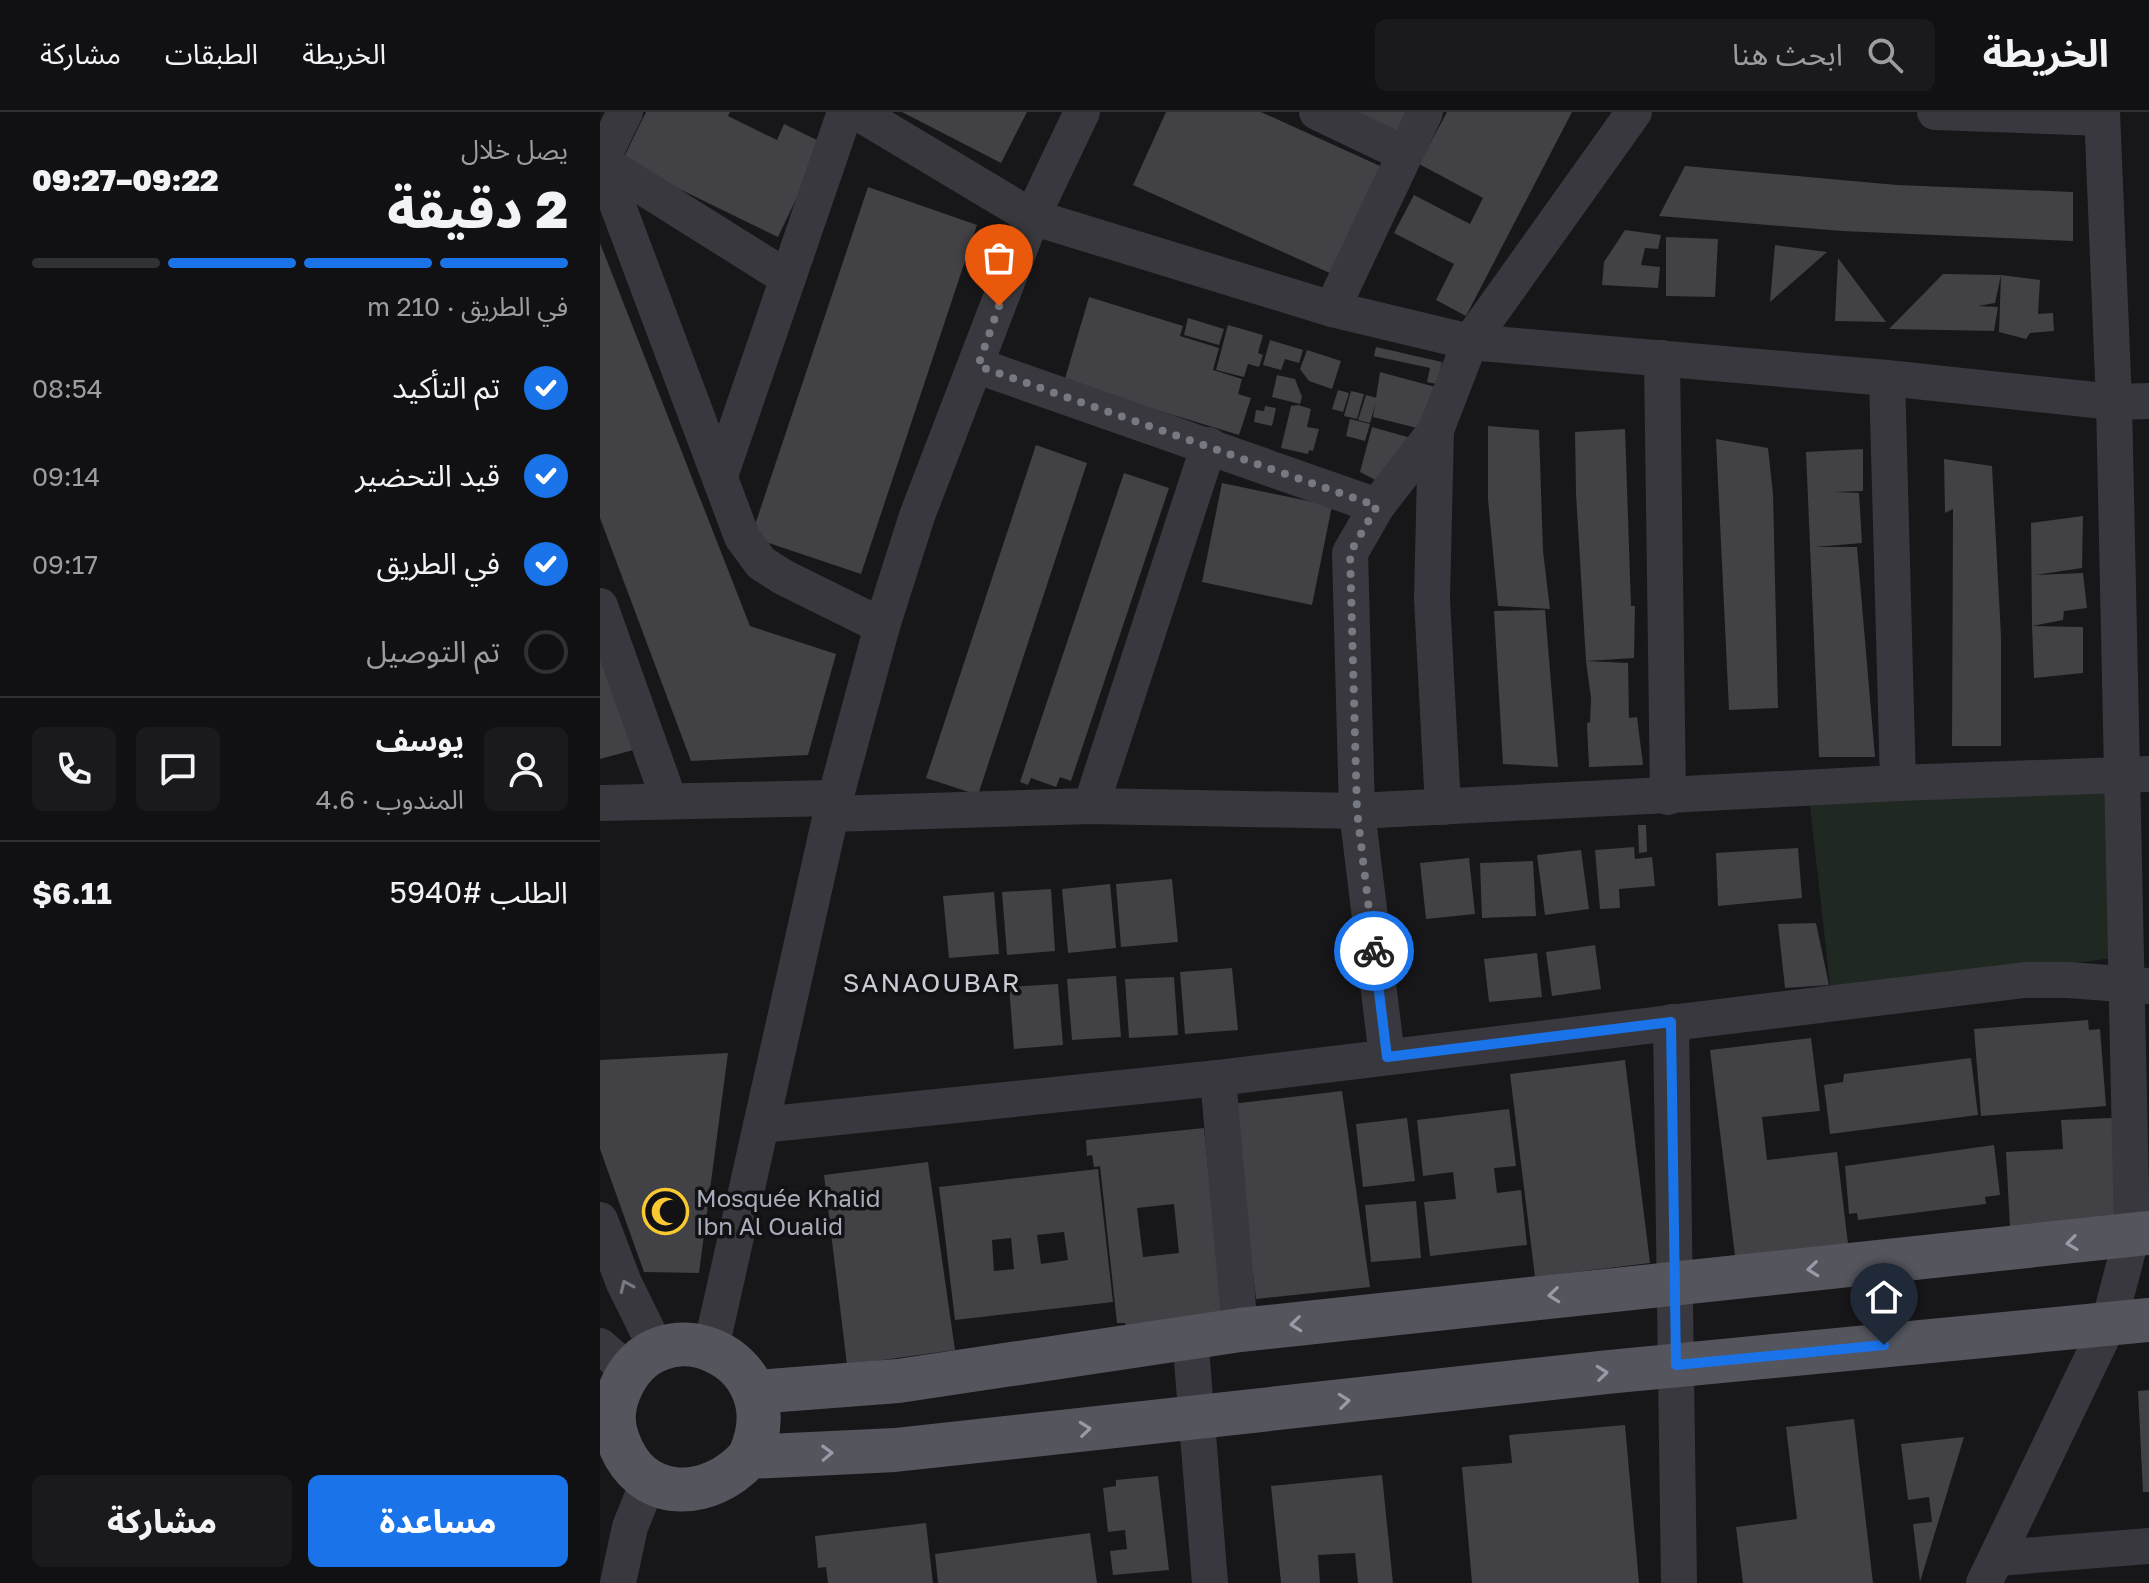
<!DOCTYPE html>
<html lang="ar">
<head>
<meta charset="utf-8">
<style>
	:root { --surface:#111113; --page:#1a1a1c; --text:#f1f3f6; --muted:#9c9da0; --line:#303133; --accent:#1a73e8 }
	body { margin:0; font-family:"Golos Text","Noto Sans Arabic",sans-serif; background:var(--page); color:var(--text); direction:rtl; height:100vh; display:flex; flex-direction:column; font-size:30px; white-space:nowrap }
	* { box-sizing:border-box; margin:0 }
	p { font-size:26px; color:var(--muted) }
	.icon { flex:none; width:44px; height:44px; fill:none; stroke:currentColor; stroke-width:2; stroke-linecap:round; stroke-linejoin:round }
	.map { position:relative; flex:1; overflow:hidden; direction:ltr }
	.side { display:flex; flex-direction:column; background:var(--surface); width:600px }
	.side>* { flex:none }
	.pin { position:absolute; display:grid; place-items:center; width:68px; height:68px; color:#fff; margin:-82px -34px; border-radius:50% 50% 50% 0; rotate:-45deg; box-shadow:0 0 8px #0007 }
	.pin .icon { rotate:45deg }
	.courier { position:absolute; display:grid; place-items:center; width:80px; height:80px; margin:-40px; border:6px solid #1a73e8; border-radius:50%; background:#fff; color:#222; box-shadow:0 2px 10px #0007 }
	.head em { font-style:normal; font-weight:800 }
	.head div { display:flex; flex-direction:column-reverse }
	.head { display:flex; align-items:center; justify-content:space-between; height:136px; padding:0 32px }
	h1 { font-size:52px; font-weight:800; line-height:60px }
	.bar { display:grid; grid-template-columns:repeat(4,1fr); gap:12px 8px; align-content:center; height:96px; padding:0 32px }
	.bar i { height:10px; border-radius:6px; background:var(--line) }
	.bar .selected { background:var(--accent) }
	.bar p { grid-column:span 4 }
	.line { display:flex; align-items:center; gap:20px; padding:0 32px; border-top:2px solid var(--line) }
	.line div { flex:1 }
	.round { display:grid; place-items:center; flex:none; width:84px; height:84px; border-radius:12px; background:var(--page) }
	ol { padding:0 32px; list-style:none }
	li { display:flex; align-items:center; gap:24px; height:88px }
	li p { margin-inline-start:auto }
	li .icon { padding:8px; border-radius:50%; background:var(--accent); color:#fff; stroke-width:4 }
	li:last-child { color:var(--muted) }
	li i { width:44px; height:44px; border:4px solid var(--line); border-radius:50% }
	.cta { display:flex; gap:16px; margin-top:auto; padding:16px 32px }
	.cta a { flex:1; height:92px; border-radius:12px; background:var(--accent); color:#fff; font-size:32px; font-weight:800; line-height:92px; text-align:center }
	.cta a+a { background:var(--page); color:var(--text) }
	header { display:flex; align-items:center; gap:48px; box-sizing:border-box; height:112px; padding:0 40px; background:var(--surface); border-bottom:2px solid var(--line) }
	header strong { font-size:38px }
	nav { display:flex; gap:44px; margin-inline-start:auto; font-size:28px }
	.search { width:560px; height:72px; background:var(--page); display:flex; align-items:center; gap:20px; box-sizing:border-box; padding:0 28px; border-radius:12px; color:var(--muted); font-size:30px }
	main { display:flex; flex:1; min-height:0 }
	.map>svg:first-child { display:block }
	.green { fill:#1f2821 }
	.building { fill:#414146; fill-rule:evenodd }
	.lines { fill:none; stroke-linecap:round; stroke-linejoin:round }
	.minor { stroke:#38383e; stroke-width:36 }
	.major { stroke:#54555d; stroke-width:44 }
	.oneway { stroke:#989ba7 }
	.oneway2 { stroke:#767882 }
	.done { stroke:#767882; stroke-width:8; stroke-dasharray:0 14.4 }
	.route { stroke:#1a73e8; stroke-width:10 }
	.labels { text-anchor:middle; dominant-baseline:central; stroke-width:7; stroke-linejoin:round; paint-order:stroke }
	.poi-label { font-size:24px; fill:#a9acba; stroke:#121214; text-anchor:start }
	.neighbourhood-label { font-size:26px; letter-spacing:2px; fill:#caccd5; stroke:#121214 }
</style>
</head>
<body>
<header>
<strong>الخريطة</strong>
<div class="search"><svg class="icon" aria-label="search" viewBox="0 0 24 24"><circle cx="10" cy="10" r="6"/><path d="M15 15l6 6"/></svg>ابحث هنا</div>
<nav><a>الخريطة</a><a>الطبقات</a><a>مشاركة</a></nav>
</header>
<main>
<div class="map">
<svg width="1549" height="1471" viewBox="0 0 1549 1471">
	<rect width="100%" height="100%" fill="#171719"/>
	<!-- green -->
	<path class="green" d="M1522,672L1514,846L1231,882L1209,685Z"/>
	<!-- building -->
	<g class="building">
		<path d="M46,0H130L128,4L177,28L184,12L223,31L178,125L22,49Z"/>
		<path d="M302,0H427L401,51Z"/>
		<path d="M566,0H661L780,54L732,162L533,73Z"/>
		<path d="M752,0H810L800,23Z"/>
		<path d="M847,0H972L866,204L836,188L854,152L794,121L814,83L870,112L883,86L819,52Z"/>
		<path d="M1085,54L1297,73L1473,80V129L1242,119L1059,104Z"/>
		<path d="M268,75L377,113L261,462L151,425Z"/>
		<path d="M1025,118L1061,123L1058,137L1045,136L1041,153L1060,155L1058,176L1002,173L1004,150Z"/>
		<path d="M1066,125L1118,127L1115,185L1066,184Z"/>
		<path d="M0,131L150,514L236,542L208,643L91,649L0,406Z"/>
		<path d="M1175,133L1227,140L1170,190Z"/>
		<path d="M1238,146L1286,210L1235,209Z"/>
		<path d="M1343,162L1401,163L1440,168L1438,202L1453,201L1454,219L1430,221L1426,227L1399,220L1401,163L1395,191L1378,194L1398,195L1394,219L1289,217Z"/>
		<path d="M489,185L583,214L580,224L619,236L613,258L642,267L638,282L651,286L639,323L464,270Z"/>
		<path d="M588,206L624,217L619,233L584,223Z"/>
		<path d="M628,213L663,223L658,241L663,243L659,255L648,252L644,265L616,258Z"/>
		<path d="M670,228L703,238L699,251L685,247L681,258L663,253Z"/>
		<path d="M776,235L842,250L837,272L827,270L830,256L774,244Z"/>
		<path d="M707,238L741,249L732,277L709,269L700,257Z"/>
		<path d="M780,260L839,276L821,317L773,305Z"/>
		<path d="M677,263L695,267L702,285L700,292L672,285Z"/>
		<path d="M738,278L749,281L743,300L732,297Z"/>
		<path d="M751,279L764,282L757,307L744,304Z"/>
		<path d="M766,283L777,286L770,311L758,308Z"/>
		<path d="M698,293L711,297L707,315L719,317L713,339L709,338L708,342L681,336L691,294Z"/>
		<path d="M665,294L676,296L672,314L654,310L656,298L664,299Z"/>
		<path d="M750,307L770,312L765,329L746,324Z"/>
		<path d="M888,314L939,318L943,439L950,497L898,494L888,387Z"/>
		<path d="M772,315L811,326L785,373L760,360Z"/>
		<path d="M1025,317L1031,494H1035L1034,546L986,549L1028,551L1029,606L1037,605L1043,653L989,655L987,611L990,610L991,586L986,549L976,382L975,320Z"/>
		<path d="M1116,327L1168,336L1173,382L1178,596L1129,598Z"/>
		<path d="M436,333L487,351L378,683L326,666Z"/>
		<path d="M1263,337V379L1234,380L1259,381L1262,431L1215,435H1257L1275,645H1219L1206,340Z"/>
		<path d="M1344,347L1392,354L1401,524V634H1352L1353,397L1345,401Z"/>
		<path d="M524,361L569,376L471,669L460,665L456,675L431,666L428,673L420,670Z"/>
		<path d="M622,371L732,394L712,493L602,470Z"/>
		<path d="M1483,404L1482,456L1435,463L1483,461L1487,496L1464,499L1463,508L1432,514L1483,515V561L1434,566L1432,514L1431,411Z"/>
		<path d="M945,498L958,655L903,652L894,499Z"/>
		<path d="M0,537L37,637L0,647Z"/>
		<path d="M1038,713H1046L1047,740L1039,741Z"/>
		<path d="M1034,735L1035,747L1052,745L1055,774L1019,777L1020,796L1000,797L995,738Z"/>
		<path d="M1198,736L1202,786L1118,794L1116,741Z"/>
		<path d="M981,738L989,797L945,803L937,743Z"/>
		<path d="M869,746L875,802L826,807L820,751Z"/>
		<path d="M933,749L936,804L882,806L880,751Z"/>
		<path d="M572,767L578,830L521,835L516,772Z"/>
		<path d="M510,772L516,836L468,841L462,777Z"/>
		<path d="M451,777L455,839L407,843L402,780Z"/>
		<path d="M394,780L399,842L349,846L343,784Z"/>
		<path d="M1216,811L1229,873L1185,876L1178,812Z"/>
		<path d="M995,833L1001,877L952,884L946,840Z"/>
		<path d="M937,841L942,885L889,890L884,847Z"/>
		<path d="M632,856L638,918L585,922L580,860Z"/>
		<path d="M516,864L521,925L472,928L467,867Z"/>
		<path d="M574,865L578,923L529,926L525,867Z"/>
		<path d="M458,872L463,933L414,937L409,875Z"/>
		<path d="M1488,908L1489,918L1500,917L1506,994L1381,1004L1374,917Z"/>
		<path d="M1211,926L1220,999L1162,1005L1167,1048L1237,1040L1249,1140L1137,1160L1110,938Z"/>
		<path d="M128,941L99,1161L44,1160L0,1037V948Z"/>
		<path d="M1371,946L1378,1003L1230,1022L1224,973L1243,970L1244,962Z"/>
		<path d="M1025,948L1050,1151L935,1165L910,962Z"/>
		<path d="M742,979L770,1175L656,1187L631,992Z"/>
		<path d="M909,997L916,1054L894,1056L897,1081L921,1078L927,1133L830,1144L824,1090L856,1087L853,1060L823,1064L817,1008Z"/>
		<path d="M807,1006L815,1069L763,1075L756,1012Z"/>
		<path d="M1512,1006L1518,1112L1410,1117L1406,1040L1463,1037L1461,1008Z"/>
		<path d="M604,1016L616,1135L629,1202L526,1216L525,1211H517L500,1054L494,1055L492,1043L487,1044L486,1028ZM574,1092L579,1141L543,1145L537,1096Z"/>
		<path d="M1394,1033L1400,1083L1385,1085L1386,1092L1258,1108L1257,1101L1249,1102L1245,1054Z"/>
		<path d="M328,1050L355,1238L247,1253L224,1063Z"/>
		<path d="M498,1057L513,1190L355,1208L339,1075ZM464,1120L468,1148L441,1152L437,1123ZM411,1126L414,1157L394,1159L392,1128Z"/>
		<path d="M816,1089L821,1146L771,1150L765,1093Z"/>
		<path d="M1549,1278V1380H1543L1538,1279Z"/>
		<path d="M1254,1307L1273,1471H1143L1136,1415L1197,1407L1186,1315Z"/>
		<path d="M1025,1313L1039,1471H872L862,1355L912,1351L909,1323Z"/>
		<path d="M1364,1325L1320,1470L1313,1412L1332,1410L1329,1385L1308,1388L1301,1332Z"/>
		<path d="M782,1363L793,1471H758L755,1441L718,1443L720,1471H681L671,1374Z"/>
		<path d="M558,1364L569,1458L513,1463L510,1439L527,1437L525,1418L508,1420L503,1376L516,1374V1368Z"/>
		<path d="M326,1411L333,1471H228L226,1455L218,1456L215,1424Z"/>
		<path d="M490,1421L497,1471H338L335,1442Z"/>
	</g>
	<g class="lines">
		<!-- minor -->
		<g class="minor">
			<path d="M25,0L1,49L142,425L161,451L183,465L282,514"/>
			<path d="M257,0L432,105L732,197L870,230L1287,266L1514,290L1549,289"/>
			<path d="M717,0L805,42"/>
			<path d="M1335,0L1502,6"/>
			<path d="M1,49L186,165"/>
			<path d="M732,197L825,0"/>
			<path d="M1062,246L1068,685"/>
			<path d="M378,254L777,394"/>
			<path d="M1287,266L1298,671"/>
			<path d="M836,318L832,487L843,695"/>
			<path d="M120,364L245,0"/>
			<path d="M0,494L69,688"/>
			<path d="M0,691L235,686"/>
			<path d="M491,694L609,333"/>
			<path d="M231,702L491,694L757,699L1298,671L1549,662"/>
			<path d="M1071,910L1079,1471"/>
			<path d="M787,945L757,699L750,441L777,394L836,318L870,230L1034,0"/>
			<path d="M618,966L640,1218"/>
			<path d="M161,1013L618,966L1425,868H1468L1549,874"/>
			<path d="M0,1108L24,1171L57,1238"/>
			<path d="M590,1224L610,1471"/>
			<path d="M0,1234L30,1260"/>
			<path d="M111,1236L231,702L282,514L317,404L432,105L482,0"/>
			<path d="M1398,1446L1549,1434"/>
			<path d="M18,1471L30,1415L49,1368"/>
			<path d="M1384,1471L1509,1211L1532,1123L1514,290L1502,0"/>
		</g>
		<!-- major -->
		<g class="major">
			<path d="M155,1280L298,1269L640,1218L1549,1121"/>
			<path d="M149,1345C196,1246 56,1185 19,1280C13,1295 12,1313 18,1328C40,1392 109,1390 149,1345L295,1338L1008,1260L1549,1208"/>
		</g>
	</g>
	<!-- one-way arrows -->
	<defs><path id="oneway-chevron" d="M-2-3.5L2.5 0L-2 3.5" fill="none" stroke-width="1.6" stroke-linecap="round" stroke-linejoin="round" transform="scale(2)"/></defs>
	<g class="oneway">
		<use href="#oneway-chevron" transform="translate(1472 1131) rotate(172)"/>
		<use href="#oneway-chevron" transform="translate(1213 1157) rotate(174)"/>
		<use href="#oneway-chevron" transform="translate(954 1183) rotate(174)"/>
		<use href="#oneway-chevron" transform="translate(696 1212) rotate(174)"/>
		<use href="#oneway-chevron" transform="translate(1002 1261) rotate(-6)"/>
		<use href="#oneway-chevron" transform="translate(744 1289) rotate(-6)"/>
		<use href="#oneway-chevron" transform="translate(485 1317) rotate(-6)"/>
		<use href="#oneway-chevron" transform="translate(227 1341) rotate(-2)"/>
	</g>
	<use class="oneway2" href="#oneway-chevron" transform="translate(26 1174) rotate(-114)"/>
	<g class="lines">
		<!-- done -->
		<path class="done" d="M399,194L378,254L777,394L750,441L757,699L774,839"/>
		<!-- route -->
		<path class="route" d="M774,839L787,945L1071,910L1076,1253L1284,1233"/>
	</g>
	<!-- icons -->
	<defs>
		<symbol id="mosque-ring" viewBox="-11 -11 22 22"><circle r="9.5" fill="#121214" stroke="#f8c931" stroke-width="1.5"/><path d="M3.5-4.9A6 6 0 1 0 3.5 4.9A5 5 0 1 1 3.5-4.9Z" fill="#f8c931"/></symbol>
	</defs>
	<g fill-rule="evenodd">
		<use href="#mosque-ring" x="40" y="1074" width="51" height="51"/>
	</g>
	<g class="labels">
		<!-- poi labels -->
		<g class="poi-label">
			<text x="96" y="1085">Mosquée Khalid<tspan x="96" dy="28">Ibn Al Oualid</tspan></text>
		</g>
		<!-- neighbourhood labels -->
		<g class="neighbourhood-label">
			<text x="332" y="870">SANAOUBAR</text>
		</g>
	</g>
</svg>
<div class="pin" style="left:399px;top:194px;background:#ea580c"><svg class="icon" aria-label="bag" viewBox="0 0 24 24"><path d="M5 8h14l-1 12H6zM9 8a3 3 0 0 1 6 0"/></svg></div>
<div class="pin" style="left:1284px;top:1233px;background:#1f2937"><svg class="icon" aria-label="home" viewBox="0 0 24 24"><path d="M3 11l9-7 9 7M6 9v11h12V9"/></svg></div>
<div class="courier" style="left:774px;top:839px"><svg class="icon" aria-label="bike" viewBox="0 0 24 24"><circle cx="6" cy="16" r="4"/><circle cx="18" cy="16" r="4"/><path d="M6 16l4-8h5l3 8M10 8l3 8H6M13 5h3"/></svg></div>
</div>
<section class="side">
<div class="head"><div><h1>2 دقيقة</h1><p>يصل خلال</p></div><em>09:22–09:27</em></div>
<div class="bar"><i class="selected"></i><i class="selected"></i><i class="selected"></i><i></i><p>في الطريق · 210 m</p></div>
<ol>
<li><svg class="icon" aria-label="check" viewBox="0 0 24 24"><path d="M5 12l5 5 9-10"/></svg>تم التأكيد<p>08:54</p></li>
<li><svg class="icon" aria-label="check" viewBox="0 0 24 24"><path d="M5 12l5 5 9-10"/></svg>قيد التحضير<p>09:14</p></li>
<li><svg class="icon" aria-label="check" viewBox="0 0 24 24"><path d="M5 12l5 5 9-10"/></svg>في الطريق<p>09:17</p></li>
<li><i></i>تم التوصيل</li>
</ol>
<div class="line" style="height:144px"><a class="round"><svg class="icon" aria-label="person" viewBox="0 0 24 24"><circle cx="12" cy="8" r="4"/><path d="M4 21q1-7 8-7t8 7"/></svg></a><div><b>يوسف</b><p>المندوب · 4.6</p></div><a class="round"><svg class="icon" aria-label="chat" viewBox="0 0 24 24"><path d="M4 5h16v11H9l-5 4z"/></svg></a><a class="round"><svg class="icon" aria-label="phone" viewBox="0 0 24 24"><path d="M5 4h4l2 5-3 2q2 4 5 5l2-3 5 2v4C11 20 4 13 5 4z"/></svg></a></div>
<div class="line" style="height:104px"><div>الطلب #5940</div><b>$6.11</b></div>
<div class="cta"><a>مساعدة</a><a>مشاركة</a></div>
</section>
</main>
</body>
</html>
